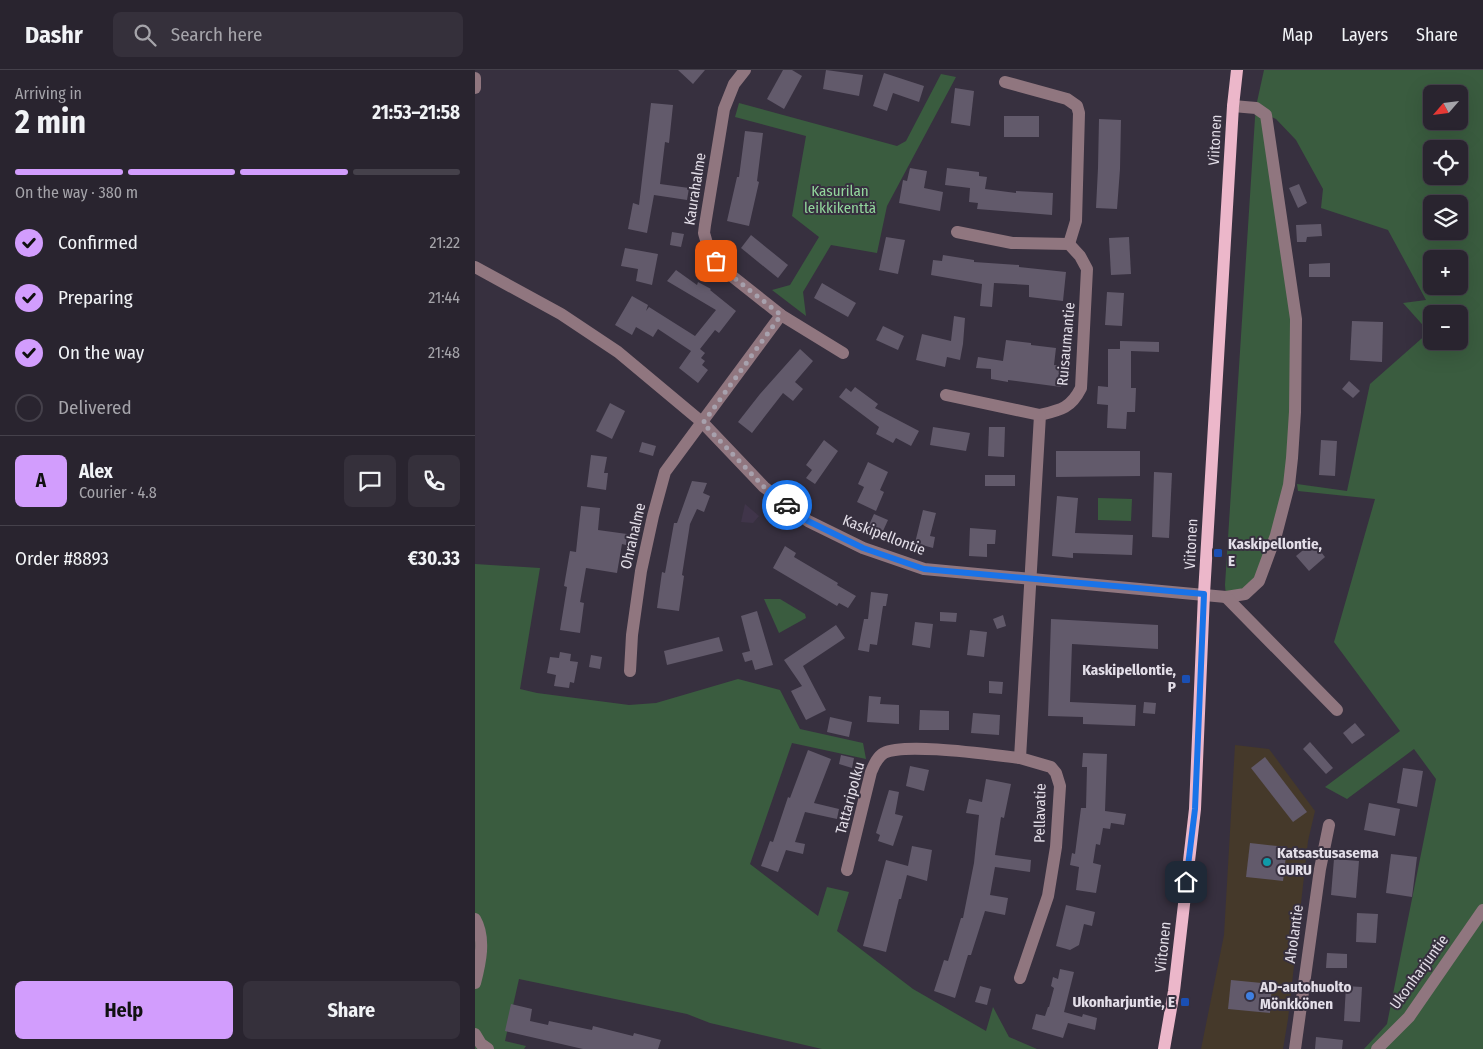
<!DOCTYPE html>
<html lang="en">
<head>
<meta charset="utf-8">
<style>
	:root { --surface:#29242f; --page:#35303b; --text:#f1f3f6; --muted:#a5a4aa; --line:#45414b; --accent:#d29dfd }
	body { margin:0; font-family:"Fira Sans Condensed",sans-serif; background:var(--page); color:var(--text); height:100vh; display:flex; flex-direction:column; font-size:19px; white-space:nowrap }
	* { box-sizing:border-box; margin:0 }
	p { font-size:16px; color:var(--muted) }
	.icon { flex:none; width:28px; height:28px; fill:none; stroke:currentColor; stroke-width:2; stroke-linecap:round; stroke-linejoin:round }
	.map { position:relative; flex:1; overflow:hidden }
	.side { display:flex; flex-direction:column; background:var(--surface); width:475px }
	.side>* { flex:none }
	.needle { width:32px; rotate:242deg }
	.controls { position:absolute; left:948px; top:15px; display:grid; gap:10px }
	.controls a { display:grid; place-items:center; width:45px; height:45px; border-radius:8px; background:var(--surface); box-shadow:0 5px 20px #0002,0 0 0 1px var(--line); font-size:25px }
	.pin { position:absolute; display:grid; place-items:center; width:42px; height:42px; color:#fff; margin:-21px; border-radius:10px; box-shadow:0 2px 8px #0006 }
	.courier { position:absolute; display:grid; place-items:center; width:50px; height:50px; margin:-25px; border:4px solid #1a73e8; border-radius:50%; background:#fff; color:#222; box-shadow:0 1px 6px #0007 }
	.summary em { font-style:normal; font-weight:700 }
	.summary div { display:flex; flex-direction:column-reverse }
	.summary { display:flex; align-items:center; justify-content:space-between; height:85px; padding:0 15px }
	h1 { font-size:32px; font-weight:700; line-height:38px }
	.bar { display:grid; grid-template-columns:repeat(4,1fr); gap:8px 5px; align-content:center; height:60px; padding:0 15px }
	.bar i { height:6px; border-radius:4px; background:var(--line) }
	.bar .current { background:var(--accent) }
	.bar p { grid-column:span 4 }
	.line { display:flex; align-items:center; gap:12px; padding:0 15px; border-top:1px solid var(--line) }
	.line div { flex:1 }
	.round { display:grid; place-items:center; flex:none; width:52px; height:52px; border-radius:8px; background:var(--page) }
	ol { padding:0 15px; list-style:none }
	li { display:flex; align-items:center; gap:15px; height:55px }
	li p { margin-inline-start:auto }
	li .icon { padding:5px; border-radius:50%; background:var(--accent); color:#111; stroke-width:4 }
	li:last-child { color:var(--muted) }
	li i { width:28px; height:28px; border:2px solid var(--line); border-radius:50% }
	.button { display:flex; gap:10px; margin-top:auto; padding:10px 15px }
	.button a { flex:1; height:58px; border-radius:8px; background:var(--accent); color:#111; font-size:20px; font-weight:700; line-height:58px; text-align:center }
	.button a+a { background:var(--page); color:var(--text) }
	header { display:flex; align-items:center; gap:30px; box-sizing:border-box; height:70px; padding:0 25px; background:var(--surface); border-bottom:1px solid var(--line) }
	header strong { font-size:24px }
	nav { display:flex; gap:28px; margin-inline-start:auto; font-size:18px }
	.search { width:350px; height:45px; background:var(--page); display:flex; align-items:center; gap:12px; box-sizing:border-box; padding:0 18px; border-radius:8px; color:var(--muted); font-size:19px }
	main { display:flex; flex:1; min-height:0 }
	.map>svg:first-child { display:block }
	.commercial { fill:#45392a }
	.built { fill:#40354a }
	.green { fill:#3a5c3f; fill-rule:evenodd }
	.building { fill:#625a6b }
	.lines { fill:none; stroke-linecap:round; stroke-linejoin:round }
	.minor { stroke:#90767f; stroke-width:12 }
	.major { stroke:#ecb7ca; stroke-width:12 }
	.done { stroke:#a7a1ad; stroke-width:5; stroke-dasharray:0 9 }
	.route { stroke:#1a73e8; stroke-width:6 }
	.transit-dot { fill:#1a4fb4; stroke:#37303f; stroke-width:2 }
	.culture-dot { fill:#0f9aa8; stroke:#37303f; stroke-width:2 }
	.shop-dot { fill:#3f7fe0; stroke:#37303f; stroke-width:2 }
	.labels { text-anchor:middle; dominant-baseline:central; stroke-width:4; stroke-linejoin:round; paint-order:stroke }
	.street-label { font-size:15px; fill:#e3dee8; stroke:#37303f }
	.park-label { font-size:15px; fill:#92d69c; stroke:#37303f }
	.poi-label { font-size:15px; font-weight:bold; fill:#e3dee8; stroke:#37303f; text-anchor:start }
</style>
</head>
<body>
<header>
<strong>Dashr</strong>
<div class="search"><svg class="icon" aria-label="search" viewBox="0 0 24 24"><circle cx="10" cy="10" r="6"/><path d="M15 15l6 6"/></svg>Search here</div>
<nav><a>Map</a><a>Layers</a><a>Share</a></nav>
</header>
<main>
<section class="side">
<div class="summary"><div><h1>2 min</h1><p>Arriving in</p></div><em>21:53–21:58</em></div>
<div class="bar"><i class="current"></i><i class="current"></i><i class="current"></i><i></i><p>On the way · 380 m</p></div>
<ol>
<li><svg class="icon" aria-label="check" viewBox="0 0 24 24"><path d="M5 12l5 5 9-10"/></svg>Confirmed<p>21:22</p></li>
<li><svg class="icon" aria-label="check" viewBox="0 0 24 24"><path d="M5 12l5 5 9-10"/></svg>Preparing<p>21:44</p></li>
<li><svg class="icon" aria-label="check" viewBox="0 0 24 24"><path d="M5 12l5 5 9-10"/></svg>On the way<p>21:48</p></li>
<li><i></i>Delivered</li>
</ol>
<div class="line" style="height:90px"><b class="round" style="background:var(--accent);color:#111">A</b><div><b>Alex</b><p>Courier · 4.8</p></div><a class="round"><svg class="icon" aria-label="chat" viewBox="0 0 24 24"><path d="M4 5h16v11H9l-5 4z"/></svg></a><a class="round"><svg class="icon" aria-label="phone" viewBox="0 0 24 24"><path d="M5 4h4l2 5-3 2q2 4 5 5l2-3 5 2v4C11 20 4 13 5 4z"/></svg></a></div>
<div class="line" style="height:65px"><div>Order #8893</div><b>€30.33</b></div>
<div class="button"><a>Help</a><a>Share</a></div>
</section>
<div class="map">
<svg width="1008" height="979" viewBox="0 0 1008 979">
	<rect width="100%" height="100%" fill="#37303f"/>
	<!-- commercial -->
	<path class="commercial" d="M760,675L794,679L840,741L833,771L813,949L808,979H726L749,865Z"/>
	<!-- built -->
	<path class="built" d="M270,434L284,446L278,453L266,452Z"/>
	<!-- green -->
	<g class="green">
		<path d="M789,0H1008V979H889L912,954L961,709L939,679L872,729L850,717L925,661L859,572L900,429L823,421L822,414L872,421L895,314L954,262L928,233L951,230L913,160L846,138L848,119L821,70L801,49L792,45L821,249L817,388L784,511L751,527L750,515L780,48L781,38L787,40L782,32ZM956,24H984V51H956ZM956,79H984V106H956ZM956,134H984V161H956ZM956,189H984V216H956ZM956,244H984V271H956Z"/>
		<path d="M466,4L481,7L412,136L402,183L356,175L328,222L331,246L297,220L315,215L344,167L317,146L331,66L260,47L264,33L422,76L431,71Z"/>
		<path d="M623,428L657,429L656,451L623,450Z"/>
		<path d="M0,494L65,498L45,619L62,623L154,635L181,633L263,609L305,620L325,659L388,673L391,689L317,673L275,794L343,846L352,817L374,822L362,861L438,919L511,961L518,937L534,967L562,979H347L235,953L212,944L44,909L30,971L51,976L49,979H0Z"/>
		<path d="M289,529H305L330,544L331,548L304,563Z"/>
	</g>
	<!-- building -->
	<g class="building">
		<path d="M203,0H230L218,14Z"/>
		<path d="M308,0H317L327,6L309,39L292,29Z"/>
		<path d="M351,0L388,5L384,26L348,19Z"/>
		<path d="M409,3L449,16L444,32L418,23L412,41L398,36Z"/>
		<path d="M480,18L499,21L495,56L476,53Z"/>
		<path d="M176,33L198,35L194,73L190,72L185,114L214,118L212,130L179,125L172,163L153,159L158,133L164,135Z"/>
		<rect x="529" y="46" width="35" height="21"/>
		<path d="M624,49L646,50L645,99L642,139L621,138L623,98Z"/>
		<path d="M270,61L288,63L282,111L284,112L274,156L252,151L262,107H264Z"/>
		<path d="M435,98L452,101L449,118L468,122L465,141L424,133L428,110L432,111Z"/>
		<path d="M472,98L504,102V106L512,107L510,119L541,123V121L578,123L577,145L502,139L503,133L494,132L495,118L470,115Z"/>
		<path d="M824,114L832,133L823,138L814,118Z"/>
		<path d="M846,154L847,166L832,167L831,172H822L821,155Z"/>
		<path d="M197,162L209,164L206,177L195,175Z"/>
		<path d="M276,165L313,195L303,208L266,178Z"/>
		<path d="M411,167L430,170L423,204L404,200Z"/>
		<path d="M654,167L656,204L636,205L634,168Z"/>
		<path d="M150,178L183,184L177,215L161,211L163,199L146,196Z"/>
		<path d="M468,185L499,190V192L544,195V197L591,202L588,231L554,227V215L519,213L517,237L505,236L507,214L456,205L458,190L467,191Z"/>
		<path d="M855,193V207H834V194Z"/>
		<path d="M201,200L222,215L223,212L236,219L235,220L261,241L244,263L240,260L225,279L230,283L226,288L230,291L227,295L233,300L223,313L204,298L216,281L183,259L178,267L161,257L157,265L140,255L157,226L173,235L171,241L174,237L220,266L241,240L192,211Z"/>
		<path d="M347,213L381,233L373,247L339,228Z"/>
		<path d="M632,222L649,223L647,256L630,255Z"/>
		<path d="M479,246L490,248L488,274L485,290L472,287L470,297L441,290L447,264L476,271Z"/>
		<path d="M877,251L908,252L907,292L875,290Z"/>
		<path d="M408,256L429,266L423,280L401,270Z"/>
		<path d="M531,270L556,273V275L581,278L579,295L589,296L586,317L533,310V312L516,309V299L501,298L503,287L528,291Z"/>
		<path d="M645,271L684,272V282L656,281V318H661L660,342H652L651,359L632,358L633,335L622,334L623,316L633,317V279H645Z"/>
		<path d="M325,279L338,291L320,312L328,319L318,331L308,323L277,363L263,352L285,324Z"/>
		<path d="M874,311L885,321L878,328L867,319Z"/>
		<path d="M380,317L403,334L400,338L444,361L436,376L421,368L418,373L401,364L404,357L364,327L371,318L376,322Z"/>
		<path d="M135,333L150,341L137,369L121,361Z"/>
		<path d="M458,357L495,363L491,381L455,375Z"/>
		<path d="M514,357H530L529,387L513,386Z"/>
		<path d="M349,370L363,381L340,414L331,408L337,400L331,395Z"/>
		<path d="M846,370L862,371L860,406L844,405Z"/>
		<path d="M167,372L181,376L178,386L164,382Z"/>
		<path d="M581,381H665V406L581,407Z"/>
		<path d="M116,385L132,387L129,403H133L131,420L112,417Z"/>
		<path d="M393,392L413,402L405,420L409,422L401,441L382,432L389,417L383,414Z"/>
		<path d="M679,402L697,403L694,468L677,467Z"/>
		<rect x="510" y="405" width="30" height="11"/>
		<path d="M217,411L232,413L228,423L235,426L229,442L222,439L215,454L207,505L209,506L204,541L182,538L187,502L190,503L199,453H202Z"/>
		<path d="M582,426L603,428L600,463L658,465L657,485L598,483V488L577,486Z"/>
		<path d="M106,436L125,438L123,460L152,464L151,475L147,474L142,503L111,498L105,532L109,533L105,563L85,560L92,517L89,516L95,481L101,482Z"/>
		<path d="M448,440L461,443L455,466L460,467L458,478L440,473Z"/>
		<path d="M399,444L413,450L408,461L394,455Z"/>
		<path d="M495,458L521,460L520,474H512V487L494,486Z"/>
		<path d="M838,472L850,487L834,501L821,486Z"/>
		<path d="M310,476L321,483L319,487L363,513L362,515L381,526L373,538L364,533L362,536L298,498Z"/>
		<path d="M396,522L413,524L411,536H408L402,575L395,574L394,582L383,580L389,549H393Z"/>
		<path d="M282,541L298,595L280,600L277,590L270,592L267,583L275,581L266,546Z"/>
		<path d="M465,542L482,543L481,552L465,551Z"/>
		<path d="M528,545L531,556L522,559L518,549Z"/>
		<path d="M576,549L683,555V579L597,574L595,632L661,635L660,656L608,654V647L573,646Z"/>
		<path d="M440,552L458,554L455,578L437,575Z"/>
		<path d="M361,555L370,568L328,596L351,640L331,650L316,621L327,616L309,590Z"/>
		<path d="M495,560L512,562L509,587L492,585Z"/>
		<path d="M244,567L248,581L192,595L189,581Z"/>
		<path d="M85,582L96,584L95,591L103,592L99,613L95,612L94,618L79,616L81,605L72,603L75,587L84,588Z"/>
		<path d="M116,585L127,587L125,599L114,597Z"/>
		<path d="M514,611L528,612L527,624L514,623Z"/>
		<path d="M394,626L406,627L405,634L424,635V654L392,652Z"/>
		<path d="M669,632L681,633L680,644L668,643Z"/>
		<path d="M445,640L474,641V660H444Z"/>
		<path d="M498,643L525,645L524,665L496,663Z"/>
		<path d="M355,647L377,652L374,667L352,662Z"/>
		<path d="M880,653L890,665L877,674L868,663Z"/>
		<path d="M835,672L858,698L851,704L828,679Z"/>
		<path d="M333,680L356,689L339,733L364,739L362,749L330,742L320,772L330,774L328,784L311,780L303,802L286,796L295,771L298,772L313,727L315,728Z"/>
		<path d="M608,683L632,684L630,741L651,744L649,755L636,753L635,759L628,758L625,775L621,774L618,793L626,795L621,823L601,820L604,797L595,795L597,783L600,784L606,738H611L612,697H607Z"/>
		<path d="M366,685L379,688L377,698L364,694Z"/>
		<path d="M790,687L832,742L818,752L776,698Z"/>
		<path d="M435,696L454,700L449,721L431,716Z"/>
		<path d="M928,698L948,701L942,737L922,733Z"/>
		<path d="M511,709L536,714L529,748L526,747L520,785L556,790L555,802L520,797L515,825L533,828L530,845L510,841L496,885H493L480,928L459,921L469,890L473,891L486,848H488L499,793L504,745L491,743L494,729L507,732Z"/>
		<path d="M414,720L424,722L420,744L428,746L418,776L403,771L405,765L401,763Z"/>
		<path d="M894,733L925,739L920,766L889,760Z"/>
		<path d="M775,773L812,777L808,811L771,807Z"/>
		<path d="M437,776L457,780L452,811L432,805L426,829H424L411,882L388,876L411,790L433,796Z"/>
		<path d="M916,784L942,787L937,827L911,823Z"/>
		<path d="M859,789L884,791L881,828L856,825Z"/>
		<path d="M591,835L620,842L617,856L609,854L604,875L595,880L581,876Z"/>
		<path d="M882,843L903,844L901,873L881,872Z"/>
		<path d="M852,883L872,884V898H851Z"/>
		<path d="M585,899L599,902L589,942L607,947L608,944L622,948L620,960L593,953L588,968L557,959L561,944L570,946L573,937H574L579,918L576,916L578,907L583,909Z"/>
		<path d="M756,910L797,914L795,943L753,939Z"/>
		<path d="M505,916L516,919L512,935L500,932Z"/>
		<path d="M871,916L887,917L885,952L869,951Z"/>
		<path d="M36,934L57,939L55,951L73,955L74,951L117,960L118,956L158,966L159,963L186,970L183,979H108L30,961Z"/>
		<path d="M841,967L868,970L867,979H840Z"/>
	</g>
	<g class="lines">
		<!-- minor -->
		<g class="minor">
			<path d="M270,0L259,14L249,39L230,155L229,163L233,177L241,191L253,203L306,245L368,283"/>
			<path d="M0,8V18"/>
			<path d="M530,12L592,29L602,36L604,43L601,151L594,174"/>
			<path d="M482,162L537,173L594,174L605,186L612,199L606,318C596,338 586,340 565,345L545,688L576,697L581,703L585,716L581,777L573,826L545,908"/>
			<path d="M0,197L86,244L143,282L228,353L289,417L333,451L388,478L449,499L751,527L770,524L784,511L801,465L814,415L817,388L820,342L821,249L791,45L781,38L758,36"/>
			<path d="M471,325L565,345"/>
			<path d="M751,527L862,640"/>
			<path d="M155,601L157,565L166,501L178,446L190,402L306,245"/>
			<path d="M372,800L396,702C399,695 402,687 409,683C430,672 517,685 545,688"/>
			<path d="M0,849C11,868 5,894 0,913"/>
			<path d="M0,964L6,974L13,979"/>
			<path d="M820,979L845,799L854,755"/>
			<path d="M902,979L934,947L1008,840"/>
		</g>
		<!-- major -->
		<path class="major" d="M689,979L699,921L720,739L729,524L758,36L762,0"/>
	</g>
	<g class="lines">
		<!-- done -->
		<path class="done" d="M241,191L253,203L306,245L228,353L289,417L312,435"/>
		<!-- route -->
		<path class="route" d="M312,435L333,451L388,478L449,499L729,524L720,739L711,812"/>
	</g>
	<!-- markers -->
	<g class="transit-dot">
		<rect x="738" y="478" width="10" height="10" rx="2.5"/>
		<rect x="706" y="604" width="10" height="10" rx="2.5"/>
		<rect x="705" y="927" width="10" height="10" rx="2.5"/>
	</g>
	<circle class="culture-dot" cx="792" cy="792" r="5"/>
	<circle class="shop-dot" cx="775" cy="926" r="5"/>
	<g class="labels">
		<!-- street labels -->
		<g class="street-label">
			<text transform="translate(740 70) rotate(-87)">Viitonen</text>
			<text transform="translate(220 119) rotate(-81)">Kaurahalme</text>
			<text transform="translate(591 274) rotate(-85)">Ruisaumantie</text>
			<text transform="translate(409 465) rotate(21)">Kaskipellontie</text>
			<text transform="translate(158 466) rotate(-77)">Ohrahalme</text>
			<text transform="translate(716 474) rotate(-87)">Viitonen</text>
			<text transform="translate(375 728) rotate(-75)">Tattaripolku</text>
			<text transform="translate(565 743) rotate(-89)">Pellavatie</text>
			<text transform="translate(819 864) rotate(-82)">Aholantie</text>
			<text transform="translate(688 877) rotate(-84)">Viitonen</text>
			<text transform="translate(944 902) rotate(-54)">Ukonharjuntie</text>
		</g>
		<!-- park labels -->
		<g class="park-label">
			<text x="365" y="121">Kasurilan<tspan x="365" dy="17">leikkikenttä</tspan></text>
		</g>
		<!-- poi labels -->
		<g class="poi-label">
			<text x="753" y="474">Kaskipellontie,<tspan x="753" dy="17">E</tspan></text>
			<text x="701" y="600" text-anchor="end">Kaskipellontie,<tspan x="701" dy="17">P</tspan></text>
			<text x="802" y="783">Katsastusasema<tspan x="802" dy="17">GURU</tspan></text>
			<text x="785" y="917">AD-autohuolto<tspan x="785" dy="17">Mönkkönen</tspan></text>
			<text x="700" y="932" text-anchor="end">Ukonharjuntie, E</text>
		</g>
	</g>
</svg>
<div class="controls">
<a><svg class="needle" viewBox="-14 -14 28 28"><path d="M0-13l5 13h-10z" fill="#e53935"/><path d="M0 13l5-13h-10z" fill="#a5a4aa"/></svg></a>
<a><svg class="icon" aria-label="locate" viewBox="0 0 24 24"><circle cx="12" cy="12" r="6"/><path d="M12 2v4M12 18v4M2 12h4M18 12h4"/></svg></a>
<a><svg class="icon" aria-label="layers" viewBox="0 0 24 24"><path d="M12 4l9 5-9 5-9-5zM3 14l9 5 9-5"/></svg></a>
<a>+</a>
<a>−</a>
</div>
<div class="pin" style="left:241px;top:191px;background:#ea580c"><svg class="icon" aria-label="bag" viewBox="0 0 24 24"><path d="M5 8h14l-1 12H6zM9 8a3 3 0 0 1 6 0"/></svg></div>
<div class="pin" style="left:711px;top:812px;background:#1f2937"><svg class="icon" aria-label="home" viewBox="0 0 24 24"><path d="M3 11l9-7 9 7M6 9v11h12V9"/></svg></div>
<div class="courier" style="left:312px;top:435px"><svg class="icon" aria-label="car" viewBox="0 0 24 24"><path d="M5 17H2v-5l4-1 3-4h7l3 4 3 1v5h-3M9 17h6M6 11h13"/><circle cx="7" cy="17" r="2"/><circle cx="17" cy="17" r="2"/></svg></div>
</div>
</main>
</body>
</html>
